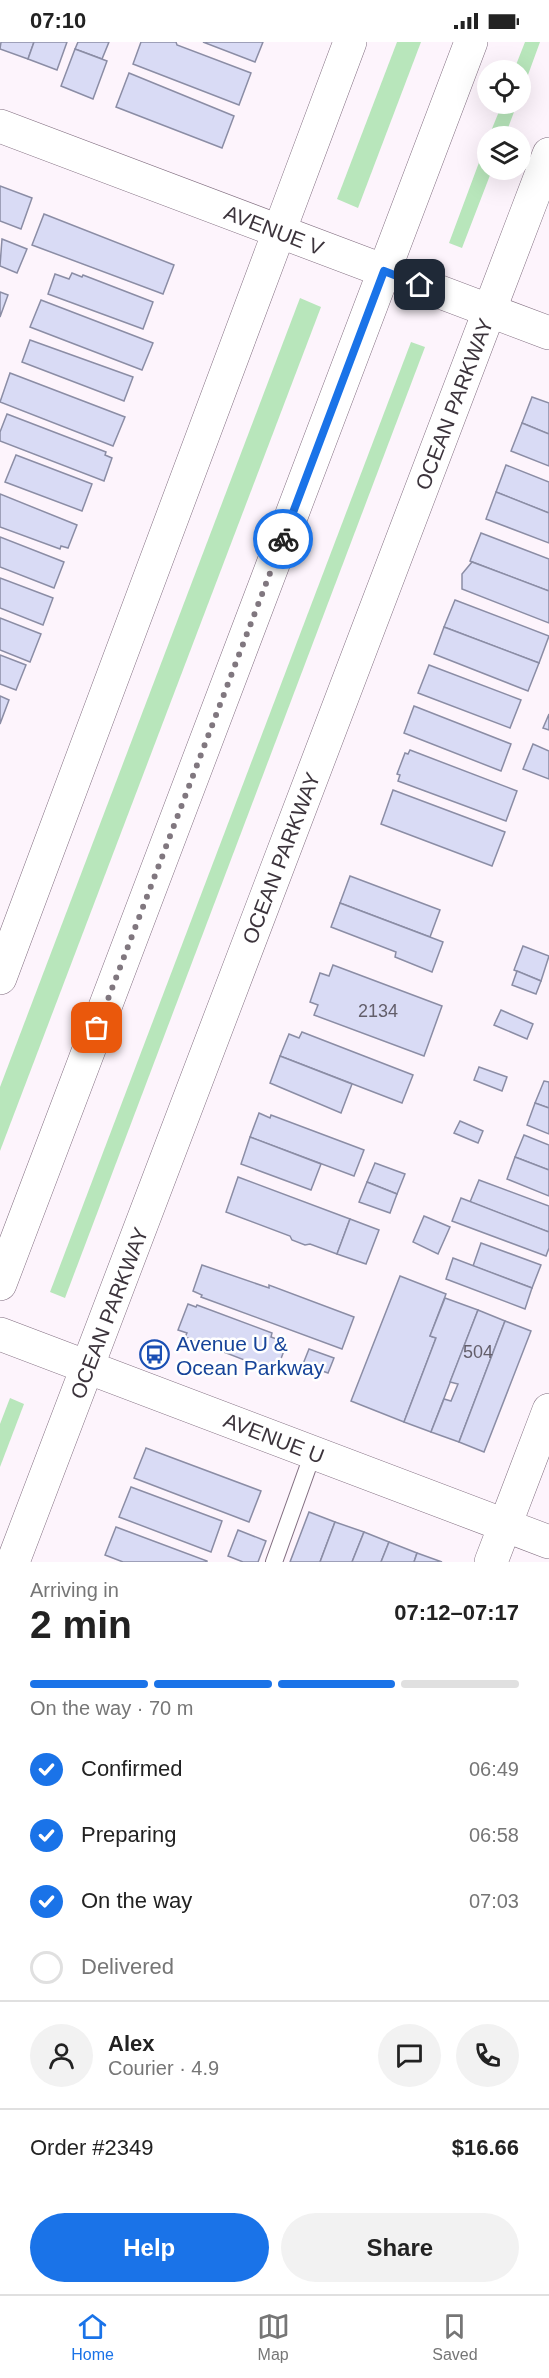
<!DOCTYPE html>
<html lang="en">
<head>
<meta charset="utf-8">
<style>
	:root { --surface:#fff; --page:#f2f2f2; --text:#222; --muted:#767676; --line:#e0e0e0; --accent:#1a73e8 }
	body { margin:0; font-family:Helvetica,sans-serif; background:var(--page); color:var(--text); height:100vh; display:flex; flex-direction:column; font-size:22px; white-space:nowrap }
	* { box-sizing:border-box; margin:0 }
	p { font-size:20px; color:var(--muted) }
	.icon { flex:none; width:33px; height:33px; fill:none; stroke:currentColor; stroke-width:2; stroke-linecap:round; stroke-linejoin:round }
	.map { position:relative; height:1520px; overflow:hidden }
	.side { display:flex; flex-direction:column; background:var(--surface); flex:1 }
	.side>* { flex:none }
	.tools { position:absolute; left:477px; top:18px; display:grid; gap:12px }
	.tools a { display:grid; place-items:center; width:54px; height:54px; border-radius:50%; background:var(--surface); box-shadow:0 6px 24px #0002; font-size:30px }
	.pin { position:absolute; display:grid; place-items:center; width:51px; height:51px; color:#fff; margin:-26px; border-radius:12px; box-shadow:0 3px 9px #0006 }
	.courier { position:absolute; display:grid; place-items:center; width:60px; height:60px; margin:-30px; border:4px solid #1a73e8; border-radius:50%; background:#fff; color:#222; box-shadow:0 2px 8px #0007 }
	.head em { font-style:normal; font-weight:800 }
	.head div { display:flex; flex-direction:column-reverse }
	.head { display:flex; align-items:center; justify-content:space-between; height:102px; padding:0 30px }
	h1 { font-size:39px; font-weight:800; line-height:45px }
	.bar { display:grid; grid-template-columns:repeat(4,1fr); gap:9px 6px; align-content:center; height:72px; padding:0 30px }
	.bar i { height:8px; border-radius:4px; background:var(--line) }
	.bar .on { background:var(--accent) }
	.bar p { grid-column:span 4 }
	.line { display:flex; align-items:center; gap:15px; padding:0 30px; border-top:2px solid var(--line) }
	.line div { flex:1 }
	.round { display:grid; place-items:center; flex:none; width:63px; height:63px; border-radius:32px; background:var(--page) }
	ol { padding:0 30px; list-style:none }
	li { display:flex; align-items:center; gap:18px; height:66px }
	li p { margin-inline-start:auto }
	li .icon { padding:6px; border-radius:50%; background:var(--accent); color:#fff; stroke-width:4 }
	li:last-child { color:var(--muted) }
	li i { width:33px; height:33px; border:3px solid var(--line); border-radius:50% }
	.action { display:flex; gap:12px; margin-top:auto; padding:12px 30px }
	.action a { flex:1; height:69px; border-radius:36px; background:var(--accent); color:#fff; font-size:24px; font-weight:800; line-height:69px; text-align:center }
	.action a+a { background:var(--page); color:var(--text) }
	.status { display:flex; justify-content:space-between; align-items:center; height:42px; padding:0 30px; background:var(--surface); direction:ltr }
	.status svg { height:16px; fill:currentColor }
	.menu { display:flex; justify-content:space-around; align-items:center; height:84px; border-top:2px solid var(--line); background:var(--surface); font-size:16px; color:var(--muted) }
	.menu a { display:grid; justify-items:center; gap:3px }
	.menu .on { color:var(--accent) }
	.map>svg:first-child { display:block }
	.green { fill:#b8e6bb }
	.building { fill:#d9dbf5; stroke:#8b8da5; stroke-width:1.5 }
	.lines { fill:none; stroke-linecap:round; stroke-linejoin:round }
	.service-casing { stroke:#826f81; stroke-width:18 }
	.minor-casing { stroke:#826f81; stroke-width:34 }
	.secondary-casing { stroke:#826f81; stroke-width:34 }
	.primary-casing { stroke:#826f81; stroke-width:34 }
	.service { stroke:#fff; stroke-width:16 }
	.minor { stroke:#fff; stroke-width:33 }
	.secondary { stroke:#fff; stroke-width:33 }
	.primary { stroke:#fff; stroke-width:33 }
	.done { stroke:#80777f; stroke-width:6; stroke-dasharray:0 10.8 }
	.route { stroke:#1a73e8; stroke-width:8 }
	.labels { text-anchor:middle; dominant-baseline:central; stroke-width:5; stroke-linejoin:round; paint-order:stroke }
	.number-label { font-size:18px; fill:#635e6a }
	.street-label { font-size:21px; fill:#3c343c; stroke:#fff }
	.transit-label { font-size:21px; fill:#164399; stroke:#fff; text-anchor:start }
</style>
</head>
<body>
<div class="status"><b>07:10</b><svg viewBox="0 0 49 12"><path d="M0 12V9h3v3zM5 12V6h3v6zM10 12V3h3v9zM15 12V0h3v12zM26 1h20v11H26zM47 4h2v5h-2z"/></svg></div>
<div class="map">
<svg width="549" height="1520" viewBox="0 0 549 1520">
	<rect width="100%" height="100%" fill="#fdf4fc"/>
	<!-- green -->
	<g class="green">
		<path d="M397,0H421L358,166L337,157Z"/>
		<path d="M525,0H540L521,52L520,28H514Z"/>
		<path d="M502,62H517L505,94H489Z"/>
		<path d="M487,99L488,128H492L462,206L449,201Z"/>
		<path d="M300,256L321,265L0,1109V1045Z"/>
		<path d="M411,300L425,305L65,1256L50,1250Z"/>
		<path d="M10,1356L24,1362L0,1425V1382Z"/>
	</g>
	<!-- building -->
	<g class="building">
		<path d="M1,0H34L28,17L0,7Z"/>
		<path d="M34,0H67L57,28L28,17Z"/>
		<path d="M78,0H109L102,17L75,7Z"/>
		<path d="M141,0H176L177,3L251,31L239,63L133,22Z"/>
		<path d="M203,0H263L255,20Z"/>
		<path d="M75,7L107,19L93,57L61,44Z"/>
		<path d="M129,31L234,74L222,106L116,65Z"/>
		<path d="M0,144L32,156L21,187L0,179Z"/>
		<path d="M44,172L174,223L163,252L32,203Z"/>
		<path d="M2,197L27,207L17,231L0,224Z"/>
		<path d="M72,231L82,235L83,233L153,260L143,287L48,252L55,232L69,237Z"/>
		<path d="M0,250L8,253L0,275Z"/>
		<path d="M41,258L153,301L142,328L30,285Z"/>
		<path d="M30,298L133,335L124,359L22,320Z"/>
		<path d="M10,331L125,375L113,404L0,360Z"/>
		<path d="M532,355L549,361V392L522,381Z"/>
		<path d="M7,372L106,410L105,413L112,416L104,439L0,399V390Z"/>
		<path d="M522,381L549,392V424L511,409Z"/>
		<path d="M16,413L92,442L82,469L5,440Z"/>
		<path d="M506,423L549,440V471L496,450Z"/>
		<path d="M496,450L549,471V501L486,477Z"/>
		<path d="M0,452L77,483L68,506L61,504L60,507L0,485Z"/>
		<path d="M481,491L549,517V549L470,519Z"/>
		<path d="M0,495L64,520L54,546L0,525Z"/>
		<path d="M472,520L549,549V581L462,547V532Z"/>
		<path d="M0,536L53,556L43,583L0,566Z"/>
		<path d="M455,558L549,594L539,621L444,585Z"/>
		<path d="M0,576L41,592L30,620L0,608Z"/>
		<path d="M444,585L539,621L528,649L434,612Z"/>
		<path d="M0,613L26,623L16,648L0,642Z"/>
		<path d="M429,623L521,658L510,686L418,651Z"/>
		<path d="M0,654L9,658L0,682Z"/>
		<path d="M414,664L511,702L501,729L404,691Z"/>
		<path d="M549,672V688L543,686Z"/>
		<path d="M533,702L549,709V737L523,727Z"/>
		<path d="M410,708L517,749L506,779L398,739L400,733L397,732L405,711L408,712Z"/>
		<path d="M393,748L505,790L492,824L381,782Z"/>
		<path d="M350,834L440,868L430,895L340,861Z"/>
		<path d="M340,861L443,900L432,930L395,915L396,910L331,885Z"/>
		<path d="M523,904L549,914L541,939L514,928Z"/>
		<path d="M333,923L442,964L424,1014L314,973L318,963L310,960L320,931L329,934Z"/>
		<path d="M517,929L541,939L536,952L512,943Z"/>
		<path d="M501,968L533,982L527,997L494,983Z"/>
		<path d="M302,990L413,1033L402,1061L280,1014L289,992L299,996Z"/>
		<path d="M280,1014L352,1042L341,1071L270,1041Z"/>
		<path d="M479,1025L507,1035L502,1049L474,1038Z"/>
		<path d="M544,1039L549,1040V1066L535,1061Z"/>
		<path d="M535,1061L549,1066V1092L527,1083Z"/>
		<path d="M259,1071L270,1076L271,1073L364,1108L354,1134L250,1095Z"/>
		<path d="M460,1079L483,1089L478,1101L454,1091Z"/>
		<path d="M524,1093L549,1103V1128L515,1115Z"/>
		<path d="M250,1095L321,1122L311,1148L241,1122Z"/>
		<path d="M515,1115L549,1128V1154L507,1137Z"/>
		<path d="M375,1121L405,1132L397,1152L367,1140Z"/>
		<path d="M238,1135L350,1177L337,1212L310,1202L305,1203L292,1198L290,1194L226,1170Z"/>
		<path d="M479,1138L549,1164V1190L470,1160Z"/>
		<path d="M367,1140L397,1152L390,1171L359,1160Z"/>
		<path d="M461,1156L549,1190V1206L546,1214L452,1179Z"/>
		<path d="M424,1174L450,1185L438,1212L413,1200Z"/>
		<path d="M350,1177L379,1188L366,1222L337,1212Z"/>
		<path d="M481,1201L541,1223L532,1246L473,1224Z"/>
		<path d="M453,1216L532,1246L525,1267L446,1237Z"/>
		<path d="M202,1223L269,1246V1243L354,1275L342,1307L201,1255L202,1253L193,1249Z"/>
		<path d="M400,1234L446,1252L430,1294L436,1296L404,1380L351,1359Z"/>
		<path d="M445,1256L478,1268L431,1390L404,1380L436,1296L430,1294Z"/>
		<path d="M188,1262L196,1265L197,1263L272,1291L271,1295L287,1301L277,1327L261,1321L260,1324L185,1295L187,1291L178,1288Z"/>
		<path d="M478,1268L505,1279L459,1400L431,1390L444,1357L451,1359L458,1342L450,1340Z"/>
		<path d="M505,1279L531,1289L484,1410L459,1400Z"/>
		<path d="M309,1307L334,1316L328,1331L303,1322Z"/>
		<path d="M146,1406L261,1449L249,1480L134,1436Z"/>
		<path d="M131,1445L222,1479L211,1510L119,1475Z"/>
		<path d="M309,1470L335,1480L320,1520H290Z"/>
		<path d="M335,1480L364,1490L352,1520H320Z"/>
		<path d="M116,1485L207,1519V1520H123L105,1513Z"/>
		<path d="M238,1488L266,1499L258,1520H243L228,1514Z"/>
		<path d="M364,1490L389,1500L381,1520H352Z"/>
		<path d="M389,1500L417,1511L414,1520H381Z"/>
		<path d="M417,1511L442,1520H414Z"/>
	</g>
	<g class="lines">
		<defs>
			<path id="service" d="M274,1520L313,1411"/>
			<g id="minor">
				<path d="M0,84L549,291"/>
				<path d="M0,936L350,0"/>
				<path d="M13,1520L549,112"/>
				<path d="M491,1520L549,1368"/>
			</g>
			<path id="secondary" d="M0,1292L549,1500"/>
			<path id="primary" d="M0,1242L471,0"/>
		</defs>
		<!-- service casing -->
		<use href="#service" class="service-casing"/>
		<!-- minor casing -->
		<use href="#minor" class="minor-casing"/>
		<!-- secondary casing -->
		<use href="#secondary" class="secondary-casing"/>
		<!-- primary casing -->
		<use href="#primary" class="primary-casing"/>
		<!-- service -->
		<use href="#service" class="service"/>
		<!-- minor -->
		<use href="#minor" class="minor"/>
		<!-- secondary -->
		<use href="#secondary" class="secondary"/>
		<!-- primary -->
		<use href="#primary" class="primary"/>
	</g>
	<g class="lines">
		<!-- done -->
		<path class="done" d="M97,986L283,497"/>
		<!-- route -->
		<path class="route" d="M283,497L384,229L420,243"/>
	</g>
	<!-- icons -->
	<defs>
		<symbol id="bus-ring" viewBox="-11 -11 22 22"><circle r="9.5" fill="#fff" stroke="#1a4fb4" stroke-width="1.5"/><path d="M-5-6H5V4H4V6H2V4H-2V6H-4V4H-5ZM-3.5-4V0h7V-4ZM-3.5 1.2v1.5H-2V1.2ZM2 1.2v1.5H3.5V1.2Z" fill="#1a4fb4"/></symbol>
	</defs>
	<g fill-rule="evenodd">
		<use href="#bus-ring" x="138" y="1296" width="33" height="33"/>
	</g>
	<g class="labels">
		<!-- number labels -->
		<g class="number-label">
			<text x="378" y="969">2134</text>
			<text x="478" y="1310">504</text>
		</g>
		<!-- street labels -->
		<g class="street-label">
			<text transform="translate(274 188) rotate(21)">AVENUE V</text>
			<text transform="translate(454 362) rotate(-69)">OCEAN PARKWAY</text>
			<text transform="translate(281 816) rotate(-69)">OCEAN PARKWAY</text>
			<text transform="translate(109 1271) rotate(-69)">OCEAN PARKWAY</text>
			<text transform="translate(274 1396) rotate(21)">AVENUE U</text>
		</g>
		<!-- transit labels -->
		<g class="transit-label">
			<text x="176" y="1301">Avenue U &amp;<tspan x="176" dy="24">Ocean Parkway</tspan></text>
		</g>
	</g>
</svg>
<div class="tools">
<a><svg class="icon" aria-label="locate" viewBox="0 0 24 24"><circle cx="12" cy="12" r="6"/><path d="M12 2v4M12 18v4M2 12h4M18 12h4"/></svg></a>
<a><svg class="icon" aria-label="layers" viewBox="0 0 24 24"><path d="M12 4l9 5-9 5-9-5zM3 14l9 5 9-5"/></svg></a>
</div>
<div class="pin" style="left:97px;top:986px;background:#ea580c"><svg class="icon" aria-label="bag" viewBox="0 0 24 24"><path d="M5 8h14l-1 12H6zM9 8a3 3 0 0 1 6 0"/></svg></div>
<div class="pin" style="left:420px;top:243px;background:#1f2937"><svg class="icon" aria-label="home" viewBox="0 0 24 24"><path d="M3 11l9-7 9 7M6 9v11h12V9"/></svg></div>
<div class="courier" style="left:283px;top:497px"><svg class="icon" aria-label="bike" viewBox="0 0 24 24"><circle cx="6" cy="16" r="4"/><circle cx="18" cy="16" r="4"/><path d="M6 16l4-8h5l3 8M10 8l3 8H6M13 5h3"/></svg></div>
</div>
<section class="side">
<div class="head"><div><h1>2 min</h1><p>Arriving in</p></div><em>07:12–07:17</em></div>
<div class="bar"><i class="on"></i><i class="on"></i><i class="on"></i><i></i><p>On the way · 70 m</p></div>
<ol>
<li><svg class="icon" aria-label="check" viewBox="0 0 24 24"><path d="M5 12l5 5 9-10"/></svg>Confirmed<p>06:49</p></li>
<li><svg class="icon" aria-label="check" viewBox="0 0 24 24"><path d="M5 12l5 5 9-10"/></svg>Preparing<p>06:58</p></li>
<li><svg class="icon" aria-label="check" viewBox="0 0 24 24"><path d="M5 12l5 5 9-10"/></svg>On the way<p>07:03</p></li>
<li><i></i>Delivered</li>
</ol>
<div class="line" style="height:108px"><a class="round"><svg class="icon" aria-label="person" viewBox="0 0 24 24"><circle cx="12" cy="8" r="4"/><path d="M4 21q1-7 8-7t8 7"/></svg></a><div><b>Alex</b><p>Courier · 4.9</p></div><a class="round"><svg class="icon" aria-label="chat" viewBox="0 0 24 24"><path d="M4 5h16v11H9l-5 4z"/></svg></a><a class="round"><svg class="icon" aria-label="phone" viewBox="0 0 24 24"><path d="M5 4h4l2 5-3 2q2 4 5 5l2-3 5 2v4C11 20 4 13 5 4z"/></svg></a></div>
<div class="line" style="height:78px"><div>Order #2349</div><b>$16.66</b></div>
<div class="action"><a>Help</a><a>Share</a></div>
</section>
<nav class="menu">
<a class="on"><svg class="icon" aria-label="home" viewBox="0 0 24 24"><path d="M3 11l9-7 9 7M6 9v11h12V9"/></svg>Home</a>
<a><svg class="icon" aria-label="map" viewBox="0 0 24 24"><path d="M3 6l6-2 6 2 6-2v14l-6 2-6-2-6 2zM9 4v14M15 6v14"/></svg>Map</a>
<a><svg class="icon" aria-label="saved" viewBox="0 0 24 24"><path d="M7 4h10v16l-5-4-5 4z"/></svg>Saved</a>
</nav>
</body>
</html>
